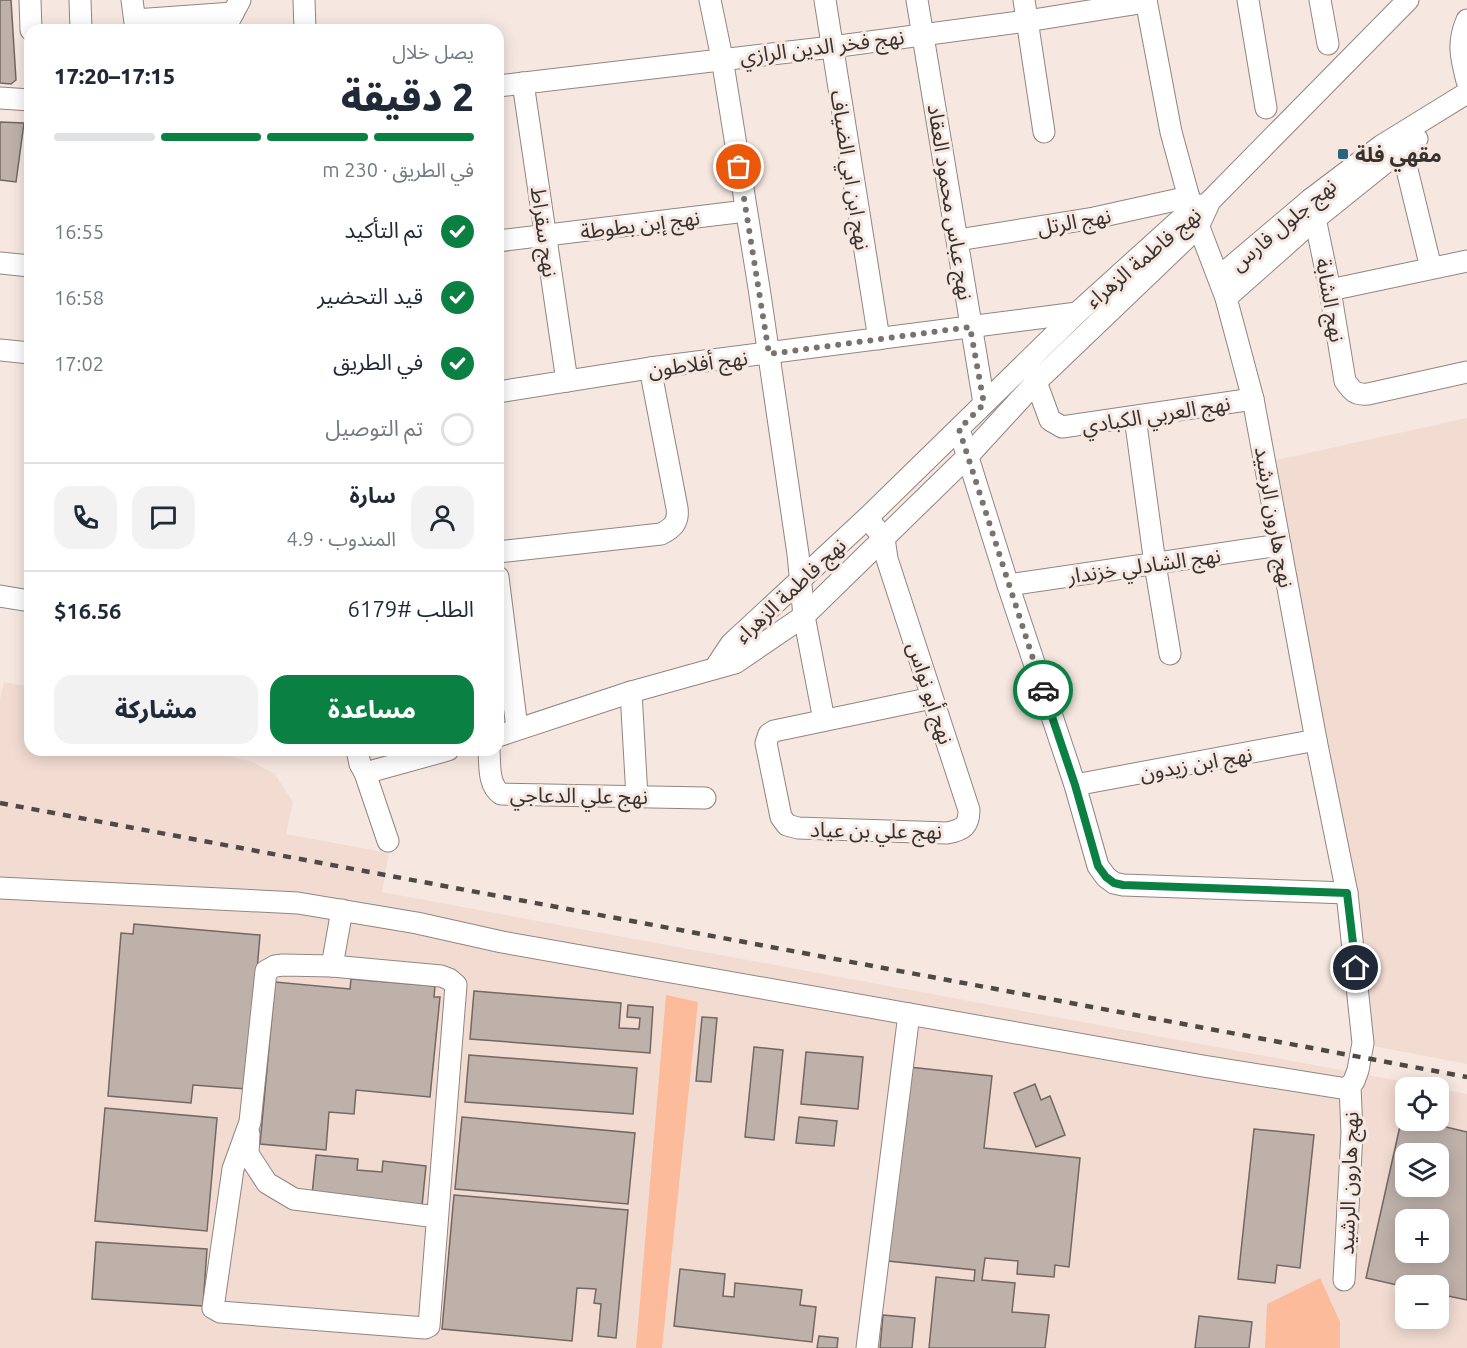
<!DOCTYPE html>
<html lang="ar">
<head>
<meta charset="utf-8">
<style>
	:root { --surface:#fff; --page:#f2f2f3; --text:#1f2937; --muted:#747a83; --line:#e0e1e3; --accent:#0b8043 }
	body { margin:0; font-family:Ubuntu,"Noto Sans Arabic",sans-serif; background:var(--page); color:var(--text); direction:rtl; height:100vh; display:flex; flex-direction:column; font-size:22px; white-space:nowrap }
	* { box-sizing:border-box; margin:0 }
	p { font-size:20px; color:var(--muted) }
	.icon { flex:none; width:33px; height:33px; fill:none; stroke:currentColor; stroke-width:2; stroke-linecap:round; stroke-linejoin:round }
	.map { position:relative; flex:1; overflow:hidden; direction:ltr }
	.side { position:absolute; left:24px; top:24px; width:480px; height:732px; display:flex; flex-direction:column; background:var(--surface); border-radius:18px; box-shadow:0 3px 15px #0003; direction:rtl }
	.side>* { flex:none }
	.buttons { position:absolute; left:1395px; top:1077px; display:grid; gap:12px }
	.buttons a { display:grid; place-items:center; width:54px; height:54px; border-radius:12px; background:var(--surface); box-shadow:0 3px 15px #0003; font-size:30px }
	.pin { position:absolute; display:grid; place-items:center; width:51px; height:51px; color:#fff; margin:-26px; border:3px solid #fff; border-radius:50%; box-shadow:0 2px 6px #0007 }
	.courier { position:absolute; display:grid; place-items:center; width:60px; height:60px; margin:-30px; border:4px solid #0b8043; border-radius:50%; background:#fff; color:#222; box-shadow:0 2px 8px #0007 }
	.summary em { font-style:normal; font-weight:800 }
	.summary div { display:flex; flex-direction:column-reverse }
	.summary { display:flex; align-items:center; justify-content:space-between; height:102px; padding:0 30px }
	h1 { font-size:39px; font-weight:800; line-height:45px }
	.bar { display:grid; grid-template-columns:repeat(4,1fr); gap:9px 6px; align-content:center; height:72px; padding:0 30px }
	.bar i { height:8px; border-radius:4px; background:var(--line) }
	.bar .current { background:var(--accent) }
	.bar p { grid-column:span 4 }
	.line { display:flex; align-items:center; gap:15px; padding:0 30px; border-top:2px solid var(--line) }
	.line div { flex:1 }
	.round { display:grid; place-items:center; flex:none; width:63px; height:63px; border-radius:18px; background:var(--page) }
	ol { padding:0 30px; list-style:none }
	li { display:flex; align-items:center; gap:18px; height:66px }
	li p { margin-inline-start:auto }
	li .icon { padding:6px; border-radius:50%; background:var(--accent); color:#fff; stroke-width:4 }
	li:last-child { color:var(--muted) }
	li i { width:33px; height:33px; border:3px solid var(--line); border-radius:50% }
	.primary-button { display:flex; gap:12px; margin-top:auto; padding:12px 30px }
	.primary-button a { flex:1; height:69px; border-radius:18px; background:var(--accent); color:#fff; font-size:24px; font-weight:800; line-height:69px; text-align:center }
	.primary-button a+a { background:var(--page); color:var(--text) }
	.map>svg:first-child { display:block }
	.built { fill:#f2dcd2; fill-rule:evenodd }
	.green { fill:#fcbb9b }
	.building { fill:#beb1aa; stroke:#736761; stroke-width:1.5; fill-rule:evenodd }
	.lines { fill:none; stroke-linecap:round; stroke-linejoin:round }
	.minor-casing { stroke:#92857f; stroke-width:23 }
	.minor { stroke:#fff; stroke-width:21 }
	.rail { stroke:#4f4945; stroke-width:4.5; stroke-dasharray:8 8; stroke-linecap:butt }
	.done { stroke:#7a726d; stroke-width:6; stroke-dasharray:0 10.8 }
	.route { stroke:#0b8043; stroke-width:8 }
	.poi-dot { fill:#28647c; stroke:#f6e8e1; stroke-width:2 }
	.labels { text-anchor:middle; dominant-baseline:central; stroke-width:6; stroke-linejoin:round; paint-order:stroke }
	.street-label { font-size:21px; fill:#37322f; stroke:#f6e8e1 }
	.poi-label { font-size:21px; font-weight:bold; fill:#37322f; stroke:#f6e8e1; text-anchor:start }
</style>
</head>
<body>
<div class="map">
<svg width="1467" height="1348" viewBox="0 0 1467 1348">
	<rect width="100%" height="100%" fill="#f6e8e1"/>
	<!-- built -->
	<g class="built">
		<path d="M1467,418V1064L1373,1046L1276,460Z"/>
		<path d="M4,682L30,687V750H197L250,761L275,774L293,802L286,834L389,853L382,892L1433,1087L1406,1088V1120H1438L1439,1088L1467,1094V1348H0V699ZM1406,1154H1438V1186H1406ZM1406,1220H1438V1252H1406ZM1406,1286H1438V1318H1406Z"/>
	</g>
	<!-- green -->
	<g class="green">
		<path d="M666,995L698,1002L662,1348H636Z"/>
		<path d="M1320,1278L1340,1322V1348H1265L1267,1304Z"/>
	</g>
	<!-- building -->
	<g class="building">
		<path d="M0,0H11L16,80L11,84L0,83Z"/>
		<path d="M0,122L24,123L16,182L0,180Z"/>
		<path d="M134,924L260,935L247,1089L193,1085L191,1103L108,1096L121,933L133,934Z"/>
		<path d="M351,979L435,986L434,997H440L430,1097L356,1090L354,1114L329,1112L326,1150L260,1144L275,982L350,989Z"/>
		<path d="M474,991L621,1003L619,1028L639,1029L640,1018L627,1017L628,1005L653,1007L650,1053L470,1039Z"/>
		<path d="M702,1017L717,1018L711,1082L696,1081Z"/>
		<path d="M754,1047L783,1050L774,1140L745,1137Z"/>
		<path d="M806,1052L863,1057L858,1109L801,1104Z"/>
		<path d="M469,1055L637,1068L633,1114L465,1102Z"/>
		<path d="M909,1067L992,1076L984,1148L1080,1158L1069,1267L1055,1265L1054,1277L1017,1274L1018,1261L985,1258L982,1280L1015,1283L1012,1312L1049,1315L1045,1348H929L936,1277L974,1281L975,1270L888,1261Z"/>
		<path d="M1035,1084L1041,1100L1050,1096L1065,1135L1036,1147L1014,1093Z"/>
		<path d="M105,1108L217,1118L207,1231L95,1221Z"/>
		<path d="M462,1117L635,1133L628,1204L455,1189Z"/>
		<path d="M799,1117L837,1121L834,1146L796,1143Z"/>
		<path d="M1402,1117L1406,1118V1120H1417L1467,1132V1300L1438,1294V1286L1406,1287L1366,1278ZM1406,1154H1438V1186H1406ZM1406,1220H1438V1252H1406Z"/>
		<path d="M1254,1129L1314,1135L1300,1268L1277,1265L1275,1283L1238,1279Z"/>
		<path d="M316,1155L358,1159L357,1170L382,1172L383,1161L426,1166L422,1206L312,1195Z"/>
		<path d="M454,1195L628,1210L616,1338L598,1336L601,1304L594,1303L596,1289L577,1288L572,1341L442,1329Z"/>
		<path d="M96,1242L207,1249L203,1306L92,1299Z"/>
		<path d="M680,1269L725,1274L723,1296L734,1297L735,1283L802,1290L800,1305L816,1307L812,1342L674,1326Z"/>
		<path d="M883,1315L915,1318L912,1348H880Z"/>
		<path d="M1199,1316L1252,1322L1249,1348H1195Z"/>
		<path d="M819,1336L838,1338L837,1348H817Z"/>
	</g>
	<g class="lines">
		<defs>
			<g id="minor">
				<path d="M30,0L31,30"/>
				<path d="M80,0L81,30"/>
				<path d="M132,0L136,30"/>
				<path d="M304,0L305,30"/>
				<path d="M710,0L722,58L759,288L798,554L804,616L824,720"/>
				<path d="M825,0L879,339"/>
				<path d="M917,0L984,403"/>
				<path d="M1024,0L1044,132"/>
				<path d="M1248,0L1266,108"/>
				<path d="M1320,0L1328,44"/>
				<path d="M135,20L233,13"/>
				<path d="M1467,20C1457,43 1461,57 1467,81"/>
				<path d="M224,30L240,0"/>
				<path d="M523,83L567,381"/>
				<path d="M498,86L832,47L1027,21L1146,2"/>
				<path d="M0,98L30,100"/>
				<path d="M1402,149L1431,268"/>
				<path d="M1311,199L1330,290L1345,381C1352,391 1355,395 1368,394L1467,372"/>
				<path d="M958,240L1094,218L1189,197"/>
				<path d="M498,241L746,211"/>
				<path d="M0,263L30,266"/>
				<path d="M1219,277L1311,199L1381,146L1467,93"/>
				<path d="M1330,290L1467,261"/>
				<path d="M1226,298L1315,219L1402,149L1417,139"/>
				<path d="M0,350L30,353"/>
				<path d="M1032,371L1050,420L1062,427L1253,399"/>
				<path d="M498,392L650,368L1077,313"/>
				<path d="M1135,417L1155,564L1170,654"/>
				<path d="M959,429L1008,585L1075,785L1098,866L1106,877L1114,883L1123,885L1347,893"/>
				<path d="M867,518L884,538L887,559L969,810C969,826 963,830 947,833L798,828L787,825L781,817L766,743L769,734L774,731L932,698"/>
				<path d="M498,552L661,534C673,528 679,522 677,508L650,368"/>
				<path d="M498,577L517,728"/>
				<path d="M1008,585L1280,545"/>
				<path d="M0,596L30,601"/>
				<path d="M715,668L731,644L867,518L1077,313L1192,209L1201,205"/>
				<path d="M631,692L637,797"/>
				<path d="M498,736L631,692L735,663L804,616L968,456L1036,382L1198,227L1210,201L1408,0"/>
				<path d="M357,750L360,764L365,773L388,841"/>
				<path d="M489,750C490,765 488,785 501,794L705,798"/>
				<path d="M365,773L448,750"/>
				<path d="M1075,785L1316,740"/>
				<path d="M0,888L298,903L417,923L502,942L1203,1066L1347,1089L1354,1081L1358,1070L1363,1043L1347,893L1316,740L1253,399L1226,298L1192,209L1171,132L1146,0"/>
				<path d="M283,965L332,966L441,976L449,979L456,985L429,1326L425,1328L220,1312L213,1308L233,1169L250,1122L266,971L275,966Z"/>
				<path d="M332,966L342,910"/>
				<path d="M249,1134L248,1154L267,1183L294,1199L437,1217"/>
				<path d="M1344,1280L1352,1133L1350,1086"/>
				<path d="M867,1348L909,1014"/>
			</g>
		</defs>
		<!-- minor casing -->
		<use href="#minor" class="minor-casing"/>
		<!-- minor -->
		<use href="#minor" class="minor"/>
		<!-- rail -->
		<path class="rail" d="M0,803L1467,1077"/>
	</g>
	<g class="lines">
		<!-- done -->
		<path class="done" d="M739,167L769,354L970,327L984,404L959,429L1043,690"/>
		<!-- route -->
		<path class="route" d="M1043,690L1075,785L1098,866L1106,877L1114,883L1123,885L1347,893L1356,968"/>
	</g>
	<!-- markers -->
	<rect class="poi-dot" x="1337" y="148" width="12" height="12" rx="3"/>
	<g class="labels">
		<!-- street labels -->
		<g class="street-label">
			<text transform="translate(822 46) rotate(-7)">نهج فخر الدين الرازي</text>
			<text transform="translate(851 170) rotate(81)">نهج ابن ابي الضياف</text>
			<text transform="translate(951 202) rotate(81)">نهج عباس محمود العقاد</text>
			<text transform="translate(1074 221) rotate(-10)">نهج الرتل</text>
			<text transform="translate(640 224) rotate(-7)">نهج إبن بطوطة</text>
			<text transform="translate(1283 224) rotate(-40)">نهج جلول فارس</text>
			<text transform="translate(545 232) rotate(82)">نهج سقراط</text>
			<text transform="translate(1143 257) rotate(-40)">نهج فاطمة الزهراء</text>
			<text transform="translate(1331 300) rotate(80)">نهج الشابة</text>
			<text transform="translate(698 363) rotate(-7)">نهج أفلاطون</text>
			<text transform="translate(1156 414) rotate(-9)">نهج العربي الكبادي</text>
			<text transform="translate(1275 517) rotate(80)">نهج هارون الرشيد</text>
			<text transform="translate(1144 565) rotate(-8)">نهج الشادلي خزندار</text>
			<text transform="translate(790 590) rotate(-43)">نهج فاطمة الزهراء</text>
			<text transform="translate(931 693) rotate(72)">نهج أبو نواس</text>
			<text transform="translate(1196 763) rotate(-10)">نهج ابن زيدون</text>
			<text transform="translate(579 795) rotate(1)">نهج علي الدعاجي</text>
			<text transform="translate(876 830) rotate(1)">نهج علي بن عياد</text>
			<text transform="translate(1348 1183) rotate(-88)">نهج هارون الرشيد</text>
		</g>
		<!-- poi labels -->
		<g class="poi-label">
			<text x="1355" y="154">مقهي فلة</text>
		</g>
	</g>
</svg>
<div class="buttons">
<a><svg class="icon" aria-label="locate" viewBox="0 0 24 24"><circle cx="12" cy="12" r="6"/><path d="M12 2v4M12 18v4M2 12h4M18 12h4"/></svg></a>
<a><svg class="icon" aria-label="layers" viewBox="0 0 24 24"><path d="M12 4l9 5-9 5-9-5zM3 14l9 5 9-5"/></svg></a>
<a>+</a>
<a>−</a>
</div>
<div class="pin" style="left:739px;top:167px;background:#ea580c"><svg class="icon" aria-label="bag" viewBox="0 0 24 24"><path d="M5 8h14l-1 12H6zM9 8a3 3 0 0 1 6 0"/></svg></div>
<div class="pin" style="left:1356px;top:968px;background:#1f2937"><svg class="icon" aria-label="home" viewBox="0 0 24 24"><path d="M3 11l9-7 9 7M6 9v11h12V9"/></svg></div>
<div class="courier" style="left:1043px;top:690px"><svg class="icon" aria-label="car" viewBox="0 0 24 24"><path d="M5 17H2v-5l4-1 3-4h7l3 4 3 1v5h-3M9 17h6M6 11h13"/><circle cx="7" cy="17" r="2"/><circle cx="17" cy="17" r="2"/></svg></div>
<section class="side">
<div class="summary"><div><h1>2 دقيقة</h1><p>يصل خلال</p></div><em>17:15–17:20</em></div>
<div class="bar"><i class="current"></i><i class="current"></i><i class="current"></i><i></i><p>في الطريق · 230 m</p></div>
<ol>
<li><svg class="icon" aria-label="check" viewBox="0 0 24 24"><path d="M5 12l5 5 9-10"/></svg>تم التأكيد<p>16:55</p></li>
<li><svg class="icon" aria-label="check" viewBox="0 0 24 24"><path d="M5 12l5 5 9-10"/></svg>قيد التحضير<p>16:58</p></li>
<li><svg class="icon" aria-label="check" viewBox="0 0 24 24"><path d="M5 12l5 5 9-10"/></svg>في الطريق<p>17:02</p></li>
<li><i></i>تم التوصيل</li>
</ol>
<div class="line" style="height:108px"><a class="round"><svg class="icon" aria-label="person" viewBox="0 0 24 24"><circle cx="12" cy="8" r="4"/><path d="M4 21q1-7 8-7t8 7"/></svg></a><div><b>سارة</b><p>المندوب · 4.9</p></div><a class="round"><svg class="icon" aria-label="chat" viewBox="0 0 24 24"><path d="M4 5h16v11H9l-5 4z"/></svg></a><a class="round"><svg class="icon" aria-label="phone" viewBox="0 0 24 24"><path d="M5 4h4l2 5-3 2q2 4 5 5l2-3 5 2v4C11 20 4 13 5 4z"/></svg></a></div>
<div class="line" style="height:78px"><div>الطلب #6179</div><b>$16.56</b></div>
<div class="primary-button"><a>مساعدة</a><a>مشاركة</a></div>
</section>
</div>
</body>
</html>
